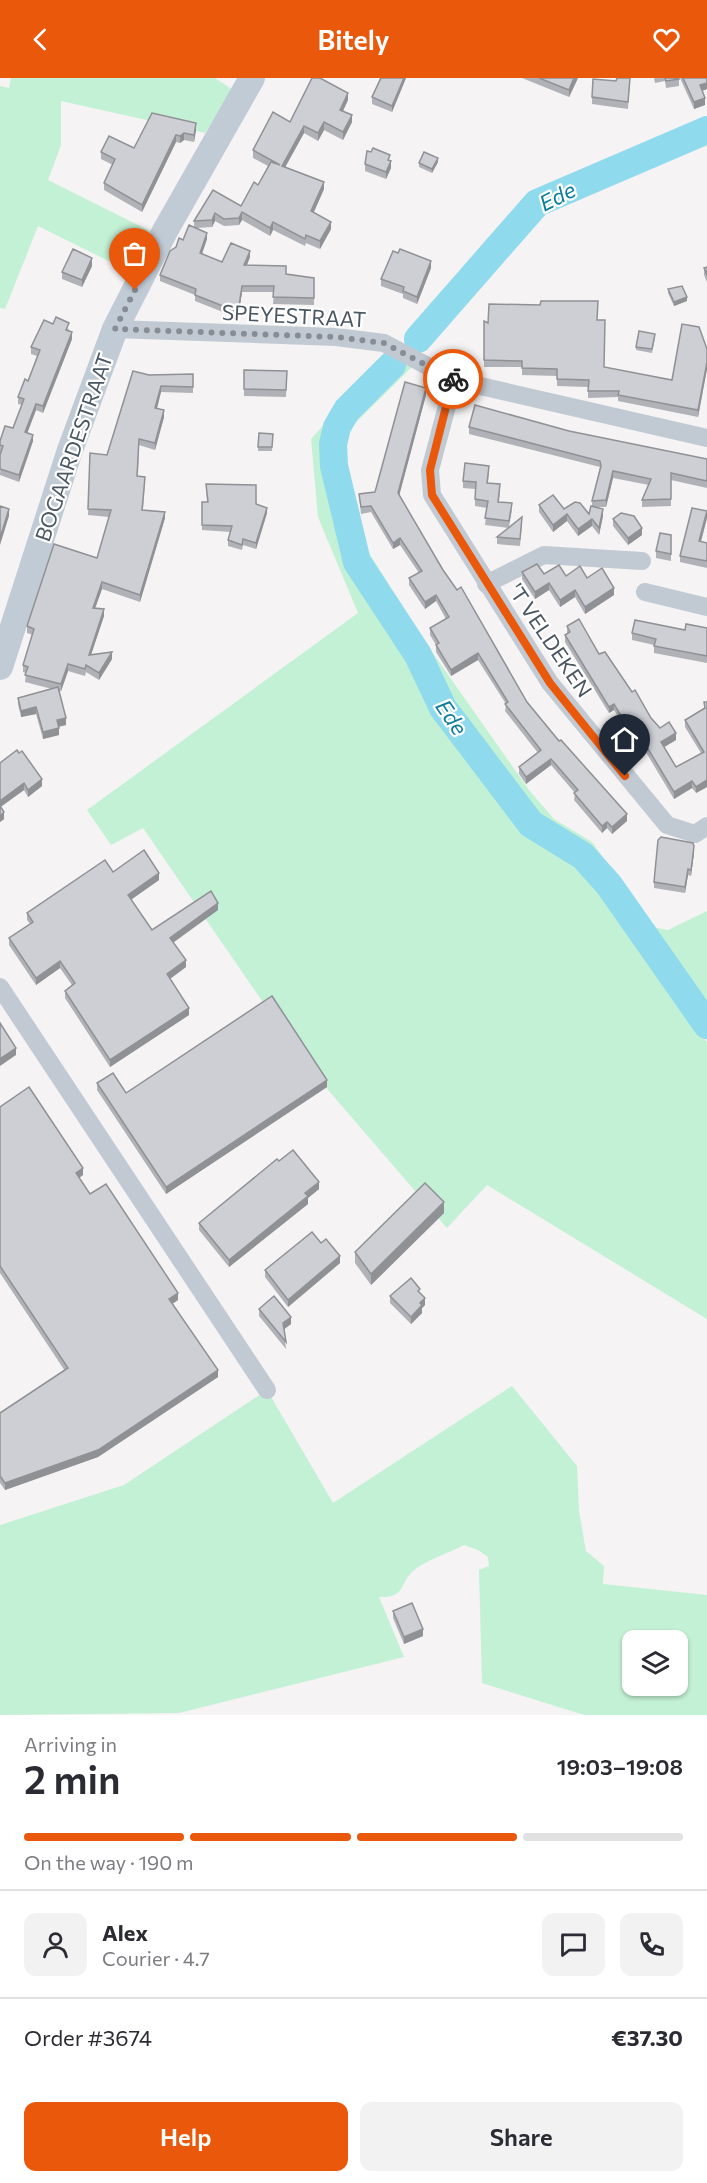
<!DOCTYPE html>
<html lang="en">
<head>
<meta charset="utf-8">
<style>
	:root { --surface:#fff; --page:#f2f2f3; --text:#2b2b33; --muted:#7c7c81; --line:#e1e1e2; --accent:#ea580c }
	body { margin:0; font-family:Commissioner,sans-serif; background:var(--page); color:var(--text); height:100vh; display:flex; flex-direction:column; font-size:22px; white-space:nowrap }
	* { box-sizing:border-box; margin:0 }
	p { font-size:20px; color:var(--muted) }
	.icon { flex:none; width:33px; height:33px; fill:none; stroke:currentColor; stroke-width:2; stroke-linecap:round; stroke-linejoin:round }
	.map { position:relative; height:1637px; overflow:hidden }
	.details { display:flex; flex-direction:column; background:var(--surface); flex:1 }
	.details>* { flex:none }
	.buttons { position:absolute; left:622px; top:1552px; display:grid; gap:12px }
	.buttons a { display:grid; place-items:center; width:66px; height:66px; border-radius:12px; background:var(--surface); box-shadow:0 2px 4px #0004; font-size:30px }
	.pin { position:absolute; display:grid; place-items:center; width:51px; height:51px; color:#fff; margin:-62px -26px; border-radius:50% 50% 50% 0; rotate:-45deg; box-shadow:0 0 6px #0007 }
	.pin .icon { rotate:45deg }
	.courier { position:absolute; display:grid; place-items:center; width:60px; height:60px; margin:-30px; border:4px solid #ea580c; border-radius:50%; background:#fff; color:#222; box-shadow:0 2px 8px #0007 }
	.head em { font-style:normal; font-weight:600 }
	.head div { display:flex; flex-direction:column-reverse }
	.head { display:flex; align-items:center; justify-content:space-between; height:102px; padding:0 24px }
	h1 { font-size:39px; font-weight:600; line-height:45px }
	.bar { display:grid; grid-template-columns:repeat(4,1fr); gap:9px 6px; align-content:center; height:72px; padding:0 24px }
	.bar i { height:8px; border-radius:4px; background:var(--line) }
	.bar .current { background:var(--accent) }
	.bar p { grid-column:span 4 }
	.line { display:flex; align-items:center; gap:15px; padding:0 24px; border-top:2px solid var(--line) }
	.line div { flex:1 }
	.round { display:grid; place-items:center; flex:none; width:63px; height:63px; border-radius:12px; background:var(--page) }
	.action { display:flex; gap:12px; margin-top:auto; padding:12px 24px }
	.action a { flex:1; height:69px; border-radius:12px; background:var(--accent); color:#fff; font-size:24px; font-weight:600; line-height:69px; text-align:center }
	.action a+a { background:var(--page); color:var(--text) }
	header { display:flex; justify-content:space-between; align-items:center; height:78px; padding:0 24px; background:var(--accent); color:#fff; font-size:27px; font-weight:600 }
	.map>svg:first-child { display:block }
	.green { fill:#c3f1d5; fill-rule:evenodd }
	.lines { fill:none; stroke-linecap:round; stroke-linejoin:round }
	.river { stroke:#90daee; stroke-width:28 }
	.street { stroke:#c1cad2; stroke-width:18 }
	.secondary { stroke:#c1cbd6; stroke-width:26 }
	.wall { fill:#b0b2b7 }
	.shaded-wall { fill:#909195 }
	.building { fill:#cdcfd5; stroke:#909195; stroke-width:1.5 }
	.done { stroke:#868d94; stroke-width:6; stroke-dasharray:0 10.8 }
	.route { stroke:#ea580c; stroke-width:8 }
	.labels { text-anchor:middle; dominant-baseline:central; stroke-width:4.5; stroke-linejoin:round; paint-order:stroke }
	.street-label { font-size:21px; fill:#4a5661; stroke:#fff }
	.water-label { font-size:22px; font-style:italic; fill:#0c7c9b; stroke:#fff }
</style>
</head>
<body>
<header><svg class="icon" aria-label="back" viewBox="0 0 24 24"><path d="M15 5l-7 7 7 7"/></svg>Bitely<svg class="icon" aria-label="heart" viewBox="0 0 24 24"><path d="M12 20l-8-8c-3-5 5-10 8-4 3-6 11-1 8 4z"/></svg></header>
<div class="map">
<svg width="707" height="1637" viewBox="0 0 707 1637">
	<rect width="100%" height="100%" fill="#f5f3f3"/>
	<!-- green -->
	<g class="green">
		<path d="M11,0H215L233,12L205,55L61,23V67L48,102L150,153L127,192L38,148L5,231L0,230V8L9,10Z"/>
		<path d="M386,277L412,289L341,359L369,475L430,571L529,712L554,741L592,764L653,849L668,852L707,833V939L691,916L678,924L707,964V1241L487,1107L447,1150L304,984L143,750L111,767L87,732L358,535L318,439L311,361Z"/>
		<path d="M512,1308L577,1388L579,1433L586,1473L604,1488L603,1506L707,1517V1637H584L482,1605L479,1492L489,1488L488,1479L478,1472L464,1467C449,1475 426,1482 413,1493C399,1506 406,1520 379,1519L404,1579L179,1635L0,1637V1447L124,1407L267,1312L333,1425ZM633,1563H678V1608H633Z"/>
	</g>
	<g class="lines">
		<!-- river -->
		<g class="river">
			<path d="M418,261L537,125L707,52"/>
			<path d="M392,287L347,332L337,349L333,366L334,388L357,484L418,577L443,630L531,746L583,778L609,807L707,947"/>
		</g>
		<!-- street -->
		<g class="street">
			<path d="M115,251L336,259L384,265L454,302L707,360"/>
			<path d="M454,302L430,392L432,417L550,605L667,747L695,756L707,748"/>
			<path d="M486,506L544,477L642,483"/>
			<path d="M645,514L707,529"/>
			<path d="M0,909L267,1312"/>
		</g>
		<!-- secondary -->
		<path class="secondary" d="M0,589L70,372L115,251L165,153L252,0"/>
	</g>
	<!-- wall -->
	<g class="wall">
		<path d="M379,0H406L392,34L372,26V19L380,0Z"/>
		<path d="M522,0H578L569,19Z"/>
		<path d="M630,0L628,31L592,26V19L616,3Z"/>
		<path d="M654,0H679V8L666,10L665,3L655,5Z"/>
		<path d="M680,0H707L702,13L705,27L694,31Z"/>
		<path d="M348,22L343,33L352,44L343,62L324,52L318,63L304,55L285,89L324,111L314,134L331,151L320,171L306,165L305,168L273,152L270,158L242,142L239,147L224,148L215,143L212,149L197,150L207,161L202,176L222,184L250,179L247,187L286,196L314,200V227L273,226L274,214H242L238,240L195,223V217L160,203V197L176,169L194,149V143L213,112L241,128L258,107L268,88L253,80V72L290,44Z"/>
		<path d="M152,35L196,52L194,64L184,62L180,65L176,64L142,134L104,112V105L113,87L101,81V74L134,70Z"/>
		<path d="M438,84L432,95L419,89V85Z"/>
		<path d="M365,86L391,90L386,101L365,93Z"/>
		<path d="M92,188L82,209L62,201V194Z"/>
		<path d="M707,189V204L704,197V190Z"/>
		<path d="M431,190L417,226L403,220V216L381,208V201Z"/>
		<path d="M668,211L687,223L674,228L668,215Z"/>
		<path d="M540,227L597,242L604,289L672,302L707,271V291L698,339L618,323V319L588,320V309L557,308V298L522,297V289H484V243L488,245Z"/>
		<path d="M53,246L69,251L68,253L72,261L43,335L36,332L27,355L33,363L19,404L0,397L1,374H0V363L13,350L22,327L18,326V319L28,303L37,278L31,276V269Z"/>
		<path d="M655,260L652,275L636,272V269Z"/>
		<path d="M244,292L287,293L286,319L244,318Z"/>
		<path d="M193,296V315L161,314L157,331L164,339L155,372L139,367L138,398L145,405L143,432L165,440L140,524L102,511L95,530L104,538L91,576L112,581L99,602L86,594L85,598L68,593L61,613H59L66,647L58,649L59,657L43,661L36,636L21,639L18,626V620L52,611L25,604L26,595L23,594V587L33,557L27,555V548L97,480L109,439L88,437L90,375L107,377L149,297Z"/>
		<path d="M426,317L399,417L443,492L527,624L627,743L612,756L607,750L602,755L574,722L575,715L551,687L526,706L519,696V689L538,675L505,633L506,626L478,582L451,598L436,574V567L430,557V550L446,541L436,523L425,531L409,507V500L419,495L400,467L393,471L371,434L361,436L359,416L375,414Z"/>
		<path d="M469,349L569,353L707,381V410L671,402V428L642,429V422L649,407L613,400L606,429H598L603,438L599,457L592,448L578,458L567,443L553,454L539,434V427L589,436L592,428V423L600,389L469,356Z"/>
		<path d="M259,355L273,356L272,373H258Z"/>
		<path d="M489,395L488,405L500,413L499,424L512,432L509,449L522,446L520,468L497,466V459L509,450L485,447L487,430L475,428V411L463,410V403Z"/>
		<path d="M206,406L256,426L267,435L256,471L243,467L242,472L228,468V462L231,454L202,452V424H207Z"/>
		<path d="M707,440L701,464L707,465V490L680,484V478Z"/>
		<path d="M613,441L642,457L628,467L613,448Z"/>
		<path d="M671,457V483L656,480V473Z"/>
		<path d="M522,494L587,500L614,517L585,536L575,519L560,529L549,512L535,521L522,501Z"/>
		<path d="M567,548L599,576L632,614L651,640L660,650L676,662L664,669L676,689L701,675L685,649V642L704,631V624H707V709L696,715L692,710L674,721L644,671L639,674L614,632L609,635L565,564V557L567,556Z"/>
		<path d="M707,550V585L654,575V567L632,562V555Z"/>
		<path d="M0,685L42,708L28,719L24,712L1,729L4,741L0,744Z"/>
		<path d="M694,775L691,798L688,797L685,815L654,810V804Z"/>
		<path d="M113,794L159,802L131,821L152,852L218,832L173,864L186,889L170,901L189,937L110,989L65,920V913L72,907L60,890L36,907L9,867V860L30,846L27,842V835Z"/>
		<path d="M97,1005L126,1015L327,1009L166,1116L97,1012Z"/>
		<path d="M0,1029L83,1097L79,1100L90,1116L178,1222L172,1226L218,1299L98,1379L5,1412L0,1405V1335L65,1293L0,1195Z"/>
		<path d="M279,1083L319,1111L308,1120V1126L229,1189L199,1152V1145Z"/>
		<path d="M444,1135L371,1207L355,1185V1174Z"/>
		<path d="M321,1165L340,1185L288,1229L265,1199V1192Z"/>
		<path d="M420,1216L425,1227L422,1230V1235L411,1246L390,1225V1218Z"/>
		<path d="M259,1231L291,1246L284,1251L286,1271L259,1238Z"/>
		<path d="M393,1533L423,1558L404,1566L393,1540Z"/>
	</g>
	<!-- shaded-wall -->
	<g class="shaded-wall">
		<path d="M404,0H406L392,34V28Z"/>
		<path d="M574,0H578L569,19V12Z"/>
		<path d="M707,5V11L700,14V7Z"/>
		<path d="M348,15V22L340,39V32Z"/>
		<path d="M705,20V27L694,31V24Z"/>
		<path d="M352,37V44L343,62V54Z"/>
		<path d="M324,44V52L318,63V55Z"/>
		<path d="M196,45V52L194,64V57Z"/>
		<path d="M304,48V55L282,95V88Z"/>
		<path d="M184,55V62L180,65V58Z"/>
		<path d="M176,57V64L142,134V127Z"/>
		<path d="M438,80V84L432,95V91Z"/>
		<path d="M391,83V90L386,101V94Z"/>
		<path d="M324,104V111L311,140V133Z"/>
		<path d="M242,134V142L239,147V140Z"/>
		<path d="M215,135V143L212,149V142Z"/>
		<path d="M273,144V152L270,158V150Z"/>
		<path d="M331,144V151L320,171V163Z"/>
		<path d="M207,155V161L200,181V175Z"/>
		<path d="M250,173V179L244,194V187Z"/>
		<path d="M92,180V188L82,209V202Z"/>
		<path d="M431,183V190L417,226V219Z"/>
		<path d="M242,208V214L238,240V234Z"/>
		<path d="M687,219V223L674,228V224Z"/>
		<path d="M72,254V261L43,335V328Z"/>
		<path d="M707,284V291L698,339V332Z"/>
		<path d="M161,308V314L155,337V330Z"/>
		<path d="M426,310V317L398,422V415Z"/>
		<path d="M36,326V332L25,361V354Z"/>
		<path d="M164,332V339L155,372V365Z"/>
		<path d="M33,357V363L19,404V397Z"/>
		<path d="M613,393V400L606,429V422Z"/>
		<path d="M267,430V435L256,471V465Z"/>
		<path d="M9,431V438L0,467V460Z"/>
		<path d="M603,431V438L599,457V450Z"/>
		<path d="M707,433V440L699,470V463Z"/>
		<path d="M165,434V440L140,524V517Z"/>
		<path d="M567,436V443L553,454V447Z"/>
		<path d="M592,441V448L578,458V451Z"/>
		<path d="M642,450V457L628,467V460Z"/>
		<path d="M400,460V467L393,471V465Z"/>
		<path d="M102,504V511L93,536V530Z"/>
		<path d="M549,505V512L535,521V514Z"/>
		<path d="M614,510V517L585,536V529Z"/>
		<path d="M575,512V519L560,529V522Z"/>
		<path d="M436,517V523L425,531V524Z"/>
		<path d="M104,531V538L89,583V577Z"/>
		<path d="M112,574V581L99,602V595Z"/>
		<path d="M478,575V582L451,598V592Z"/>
		<path d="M68,586V593L61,613V606Z"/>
		<path d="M614,626V632L609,635V629Z"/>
		<path d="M36,629V636L21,639V633Z"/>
		<path d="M66,640V647L57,649V642Z"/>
		<path d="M59,650V657L43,661V654Z"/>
		<path d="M676,655V662L661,671V664Z"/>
		<path d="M644,664V671L639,674V668Z"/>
		<path d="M551,681V687L526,706V699Z"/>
		<path d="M42,701V708L28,719V712Z"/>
		<path d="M707,702V709L696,715V709Z"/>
		<path d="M692,703V710L674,721V714Z"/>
		<path d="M24,705V712L0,729V723Z"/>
		<path d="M4,734V741L0,744V738Z"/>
		<path d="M627,736V743L612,756V749Z"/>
		<path d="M607,744V750L602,755V748Z"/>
		<path d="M694,768V775L691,798V792Z"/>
		<path d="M688,791V797L685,815V809Z"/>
		<path d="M159,795V802L128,824V817Z"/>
		<path d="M218,825V832L170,867V860Z"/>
		<path d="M186,882V889L167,903V896Z"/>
		<path d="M60,883V890L36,907V900Z"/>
		<path d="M189,930V937L110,989V982Z"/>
		<path d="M16,970V977L0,988V981Z"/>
		<path d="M327,1002V1009L166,1116V1109Z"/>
		<path d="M83,1090V1097L76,1102V1095Z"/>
		<path d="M319,1104V1111L308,1120V1126L229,1189V1182Z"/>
		<path d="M444,1124V1135L371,1207V1196Z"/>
		<path d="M340,1178V1185L288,1229V1222Z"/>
		<path d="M178,1215V1222L169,1228V1221Z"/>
		<path d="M425,1220V1227L422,1230V1235L411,1246V1239L420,1225Z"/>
		<path d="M291,1239V1246L283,1252V1245Z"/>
		<path d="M218,1292V1299L98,1379L5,1412V1405Z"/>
		<path d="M423,1551V1558L404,1566V1559Z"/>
	</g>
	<!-- building -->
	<g class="building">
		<path d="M312,0H320L348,15L340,32L352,37L343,54L324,44L318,55L304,48L282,88L324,104L311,133L331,144L320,163L306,157L305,161L273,144L270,150L242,134L239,140L224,141L215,135L212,142L194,143L213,112L241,128L254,104L258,107L271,84L280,87L253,72L273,34L290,44Z"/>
		<path d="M381,0H404L392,28L372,19Z"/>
		<path d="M539,0H574L569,12Z"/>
		<path d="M617,0H630L628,24L592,19L593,1L616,3Z"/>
		<path d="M665,0H679V1L666,3Z"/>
		<path d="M683,0H707V5L700,7L705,20L694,24Z"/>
		<path d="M152,35L196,45L194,57L184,55L180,58L176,57L142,127L104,105L115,81L101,74L109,58L134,70Z"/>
		<path d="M373,70L390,77L388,82L391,83L386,94L365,86L367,73L371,74Z"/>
		<path d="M424,74L438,80L432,91L419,85Z"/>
		<path d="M189,147L207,155L200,175L222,184L231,165L250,173L244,187L286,188V196L314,200V220L273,219L274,208H242L238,234L195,217L196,211L160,197L170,173L176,169L179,160L183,162Z"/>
		<path d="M73,171L92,180L82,202L62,194Z"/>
		<path d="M400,171L431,183L417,219L403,213L404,209L381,201L393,173L398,175Z"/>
		<path d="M707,189V197L704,190Z"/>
		<path d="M682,208L687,219L674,224L668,211Z"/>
		<path d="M541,223H598L597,242H605L604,289L672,302L682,246L699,249L707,271V284L698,332L618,317L619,313H588L589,302L557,301V291L522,290V283L484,282V243L488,245L489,226L540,227Z"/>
		<path d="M56,239L69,245L66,252L72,254L43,328L36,326L25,354L33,357L19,397L0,391V377L3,368L0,367V363L5,348L13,350L24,321L18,319L25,301L28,303L40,272L31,269L44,242L53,246Z"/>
		<path d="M639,253L655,256L652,271L636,269Z"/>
		<path d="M244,292L287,293L286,312L244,311Z"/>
		<path d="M133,293L149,297L193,296V309L161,308L155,330L164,332L155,365L139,361L137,398L145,399L142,432L165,434L140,517L102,504L93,530L104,531L89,577L112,574L99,595L86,587L85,591L68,586L61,606L25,597L28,589L23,587L34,551L27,548L54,466L97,480L111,432L88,431L90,375L107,377Z"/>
		<path d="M405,304L426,310L398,415L443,492L457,512L461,509L527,624L559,663L561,662L627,736L612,749L607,744L602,748L574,715L578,712L551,681L526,699L519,689L541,672L505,626L508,624L478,575L451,592L436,567L439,565L430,550L449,539L436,517L425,524L409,500L422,493L400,460L393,465L371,428L361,429L359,416L375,414Z"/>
		<path d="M475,327L569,353L707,381V403L671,395V421L642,422L651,401L613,393L606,422L592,423L601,388L600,383L469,349Z"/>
		<path d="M259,355L273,356L272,369H258Z"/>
		<path d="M465,385L489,388L487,405L500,406L498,424L512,425L509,443L485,440L488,423L475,421L476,404L463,403Z"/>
		<path d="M206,406L256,407V426L267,430L256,465L243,461L242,467L228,462L232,448L202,447V424H208Z"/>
		<path d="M553,417L564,431L575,424L580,425L589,436L591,428L603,431L599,450L592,441L578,451L567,436L553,447L539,427Z"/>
		<path d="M0,428L9,431L0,460Z"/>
		<path d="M692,430L707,433L699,463L707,465V483L680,478Z"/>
		<path d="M621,435L634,438L642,450L628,460L613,441Z"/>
		<path d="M522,439L520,461L497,459Z"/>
		<path d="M660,455L671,457V476L656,473Z"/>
		<path d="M537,486L544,496L559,487L566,498L580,488L587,500L602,490L614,510L585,529L575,512L560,522L549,505L535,514L522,494Z"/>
		<path d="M579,541L599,576L605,574L632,614L635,612L651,640L660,650L669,644L676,655L661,664L676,689L704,674L685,642L705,630L704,624H707V702L696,709L692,703L674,714L644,664L639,668L614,626L609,629L565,557L570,554L567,548Z"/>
		<path d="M635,542L685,552L686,546L707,550V578L654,568L656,561L632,555Z"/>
		<path d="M58,609L66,640L57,642L59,650L43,654L36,629L21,633L18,620Z"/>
		<path d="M17,672L19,675L22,673L42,701L28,712L24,705L0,723V685Z"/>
		<path d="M0,728L4,734L0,738Z"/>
		<path d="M661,759L693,765L694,768L691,792L688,791L685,809L654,804L658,762Z"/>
		<path d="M144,772L159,795L128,817L152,852L211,813L218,825L170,860L186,882L167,896L189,930L110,982L65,913L75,905L60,883L36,900L9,860L33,844L27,835L105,782L113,794Z"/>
		<path d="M272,918L327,1002L166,1109L97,1005L113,995L126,1015Z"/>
		<path d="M0,945L16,970L0,981Z"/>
		<path d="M29,1009L83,1090L76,1095L90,1116L106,1106L178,1215L169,1221L218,1292L98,1372L5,1405L0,1398V1335L68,1290L0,1188V1029Z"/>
		<path d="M293,1072L319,1104L305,1115L308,1118L229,1182L199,1145L277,1081L279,1083Z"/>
		<path d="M425,1105L444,1124L371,1196L355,1174Z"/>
		<path d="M312,1154L321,1165L326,1161L340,1178L288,1222L265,1192Z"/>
		<path d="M411,1200L420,1211L418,1213L425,1220L420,1225L422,1227L411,1239L390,1218Z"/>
		<path d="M274,1218L291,1239L283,1245L286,1264L259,1231Z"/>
		<path d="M412,1525L423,1551L404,1559L393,1533Z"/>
	</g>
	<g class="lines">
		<!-- done -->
		<path class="done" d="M135,212L115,251L336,259L384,265L453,301"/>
		<!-- route -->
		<path class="route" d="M453,301L430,392L432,417L550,605L625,698"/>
	</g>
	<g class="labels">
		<!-- street labels -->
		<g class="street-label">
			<text transform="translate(294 237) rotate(3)">SPEYESTRAAT</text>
			<text transform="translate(73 369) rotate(-71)">BOGAARDESTRAAT</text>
			<text transform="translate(551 562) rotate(56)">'T VELDEKEN</text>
		</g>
		<!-- water labels -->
		<g class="water-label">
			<text transform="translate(557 118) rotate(-27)">Ede</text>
			<text transform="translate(452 639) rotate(56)">Ede</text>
		</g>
	</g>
</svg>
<div class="buttons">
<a><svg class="icon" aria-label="layers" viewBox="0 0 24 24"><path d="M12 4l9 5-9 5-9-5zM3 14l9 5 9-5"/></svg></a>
</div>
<div class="pin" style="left:135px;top:212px;background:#ea580c"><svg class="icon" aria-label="bag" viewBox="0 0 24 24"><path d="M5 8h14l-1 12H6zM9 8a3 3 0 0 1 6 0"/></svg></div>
<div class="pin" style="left:625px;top:698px;background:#1f2937"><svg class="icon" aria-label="home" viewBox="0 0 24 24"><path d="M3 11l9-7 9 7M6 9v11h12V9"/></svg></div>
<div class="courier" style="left:453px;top:301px"><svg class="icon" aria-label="bike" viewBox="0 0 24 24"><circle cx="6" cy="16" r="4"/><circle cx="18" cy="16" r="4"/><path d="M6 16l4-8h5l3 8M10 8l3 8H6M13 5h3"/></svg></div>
</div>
<section class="details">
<div class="head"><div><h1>2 min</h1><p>Arriving in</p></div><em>19:03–19:08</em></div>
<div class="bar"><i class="current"></i><i class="current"></i><i class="current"></i><i></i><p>On the way · 190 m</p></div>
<div class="line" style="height:108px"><a class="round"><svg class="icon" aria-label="person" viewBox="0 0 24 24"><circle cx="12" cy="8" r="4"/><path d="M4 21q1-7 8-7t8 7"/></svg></a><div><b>Alex</b><p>Courier · 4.7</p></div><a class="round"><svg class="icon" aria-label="chat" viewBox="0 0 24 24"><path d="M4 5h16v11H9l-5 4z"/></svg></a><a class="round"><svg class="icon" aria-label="phone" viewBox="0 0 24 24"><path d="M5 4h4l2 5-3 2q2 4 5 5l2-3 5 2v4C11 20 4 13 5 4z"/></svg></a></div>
<div class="line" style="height:78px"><div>Order #3674</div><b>€37.30</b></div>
<div class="action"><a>Help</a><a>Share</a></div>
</section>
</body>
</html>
